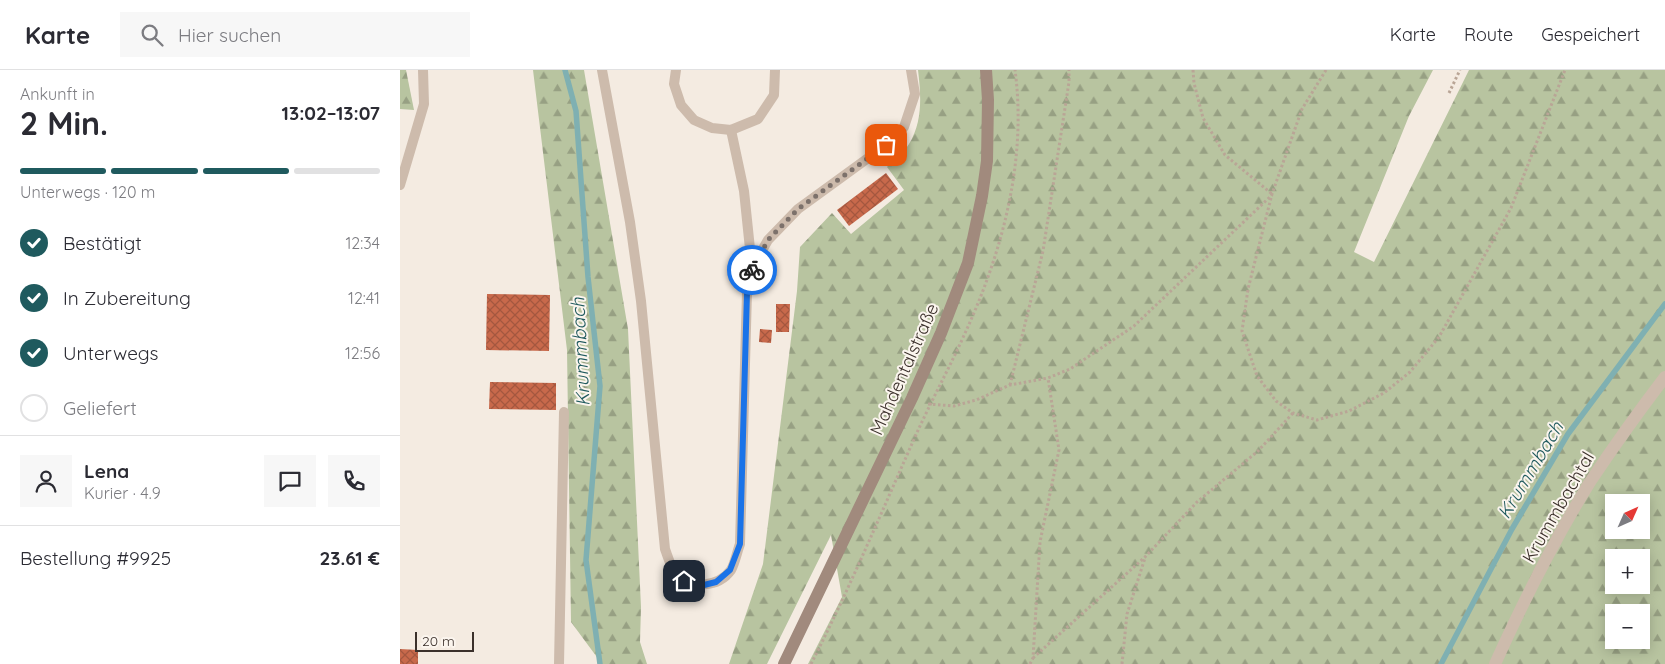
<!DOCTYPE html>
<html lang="de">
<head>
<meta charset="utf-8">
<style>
	:root { --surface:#fff; --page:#f7f7f7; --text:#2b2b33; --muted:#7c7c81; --line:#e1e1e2; --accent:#1f5a5e }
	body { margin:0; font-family:Quicksand,sans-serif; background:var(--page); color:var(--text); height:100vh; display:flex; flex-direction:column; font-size:19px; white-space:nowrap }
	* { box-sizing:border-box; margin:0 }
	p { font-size:16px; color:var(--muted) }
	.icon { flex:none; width:28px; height:28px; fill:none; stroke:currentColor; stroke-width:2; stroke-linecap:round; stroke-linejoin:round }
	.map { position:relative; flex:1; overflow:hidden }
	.side { display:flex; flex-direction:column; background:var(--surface); width:400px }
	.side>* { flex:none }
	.needle { width:32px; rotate:45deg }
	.tools { position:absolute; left:1205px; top:424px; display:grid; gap:10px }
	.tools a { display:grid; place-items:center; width:45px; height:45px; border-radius:0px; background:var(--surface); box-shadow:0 2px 12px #0003; font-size:25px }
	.scale { position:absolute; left:15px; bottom:12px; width:59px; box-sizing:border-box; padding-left:5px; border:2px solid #3b302b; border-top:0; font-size:14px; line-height:18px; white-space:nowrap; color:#3b302b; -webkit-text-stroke:4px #fbf5ee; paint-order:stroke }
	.pin { position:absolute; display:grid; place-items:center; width:42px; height:42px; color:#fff; margin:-21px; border-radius:10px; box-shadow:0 2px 8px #0006 }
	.courier { position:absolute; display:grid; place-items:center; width:50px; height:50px; margin:-25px; border:4px solid #1a73e8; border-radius:50%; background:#fff; color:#222; box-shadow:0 1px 6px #0007 }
	.head em { font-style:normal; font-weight:700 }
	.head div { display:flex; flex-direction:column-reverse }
	.head { display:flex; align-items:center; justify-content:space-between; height:85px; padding:0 20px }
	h1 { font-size:32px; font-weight:700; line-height:38px }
	.bar { display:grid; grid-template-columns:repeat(4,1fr); gap:8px 5px; align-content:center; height:60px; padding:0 20px }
	.bar i { height:6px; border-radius:4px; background:var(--line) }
	.bar .current { background:var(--accent) }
	.bar p { grid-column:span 4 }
	.line { display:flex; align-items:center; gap:12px; padding:0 20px; border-top:1px solid var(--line) }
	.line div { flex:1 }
	.round { display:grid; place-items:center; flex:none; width:52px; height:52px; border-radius:0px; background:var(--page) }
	ol { padding:0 20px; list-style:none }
	li { display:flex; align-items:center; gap:15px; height:55px }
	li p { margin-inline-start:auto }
	li .icon { padding:5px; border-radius:50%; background:var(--accent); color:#fff; stroke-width:4 }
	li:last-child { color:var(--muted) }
	li i { width:28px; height:28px; border:2px solid var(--line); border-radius:50% }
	header { display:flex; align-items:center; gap:30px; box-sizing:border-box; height:70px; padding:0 25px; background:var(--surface); border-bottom:1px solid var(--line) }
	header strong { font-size:24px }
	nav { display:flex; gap:28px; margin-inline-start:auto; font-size:18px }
	.search { width:350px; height:45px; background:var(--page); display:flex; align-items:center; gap:12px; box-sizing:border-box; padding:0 18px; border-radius:0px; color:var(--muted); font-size:19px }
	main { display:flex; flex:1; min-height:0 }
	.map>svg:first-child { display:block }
	.forest { fill:url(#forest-firs); fill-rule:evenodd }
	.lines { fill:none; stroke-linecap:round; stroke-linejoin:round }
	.stream { stroke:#7fb0b2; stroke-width:5.5 }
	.building { fill:url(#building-cross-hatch) }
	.path { stroke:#b9a596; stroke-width:3; stroke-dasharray:2.5 2.5; stroke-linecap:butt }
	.lane { stroke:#cdbbac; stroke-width:10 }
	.street { stroke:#cdbbac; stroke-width:12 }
	.secondary { stroke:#a18a7d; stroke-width:12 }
	.done { stroke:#7c716b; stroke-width:5; stroke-dasharray:0 9 }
	.route { stroke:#1a73e8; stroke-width:6 }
	.labels { text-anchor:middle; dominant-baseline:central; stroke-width:4; stroke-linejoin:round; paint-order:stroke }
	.street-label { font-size:18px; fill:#3b302b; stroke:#fbf5ee }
	.water-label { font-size:19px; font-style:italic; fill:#1f5a5e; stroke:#fbf5ee }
</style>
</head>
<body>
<header>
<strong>Karte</strong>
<div class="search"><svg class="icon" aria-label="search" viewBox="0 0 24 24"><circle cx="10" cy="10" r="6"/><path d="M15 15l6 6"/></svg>Hier suchen</div>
<nav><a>Karte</a><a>Route</a><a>Gespeichert</a></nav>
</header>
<main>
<section class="side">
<div class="head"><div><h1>2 Min.</h1><p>Ankunft in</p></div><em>13:02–13:07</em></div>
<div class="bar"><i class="current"></i><i class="current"></i><i class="current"></i><i></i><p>Unterwegs · 120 m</p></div>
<ol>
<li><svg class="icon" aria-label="check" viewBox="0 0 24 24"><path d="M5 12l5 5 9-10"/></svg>Bestätigt<p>12:34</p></li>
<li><svg class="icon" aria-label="check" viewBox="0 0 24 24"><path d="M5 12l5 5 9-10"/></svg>In Zubereitung<p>12:41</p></li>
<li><svg class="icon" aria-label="check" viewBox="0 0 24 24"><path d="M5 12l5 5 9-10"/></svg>Unterwegs<p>12:56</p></li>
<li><i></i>Geliefert</li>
</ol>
<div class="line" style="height:90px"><a class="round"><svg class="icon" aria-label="person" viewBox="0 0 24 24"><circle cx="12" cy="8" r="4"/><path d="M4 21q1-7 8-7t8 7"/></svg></a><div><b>Lena</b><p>Kurier · 4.9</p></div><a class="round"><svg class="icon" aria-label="chat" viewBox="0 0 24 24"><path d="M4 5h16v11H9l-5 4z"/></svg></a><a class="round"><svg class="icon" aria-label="phone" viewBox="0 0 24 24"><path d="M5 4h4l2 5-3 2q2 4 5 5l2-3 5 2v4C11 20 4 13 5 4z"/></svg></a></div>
<div class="line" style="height:65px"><div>Bestellung #9925</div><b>23.61 €</b></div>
</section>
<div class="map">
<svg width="1265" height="594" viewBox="0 0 1265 594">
	<defs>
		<pattern id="forest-firs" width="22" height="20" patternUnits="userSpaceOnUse" patternTransform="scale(1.25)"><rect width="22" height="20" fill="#b8c4a0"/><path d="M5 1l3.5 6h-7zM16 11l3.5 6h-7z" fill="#97a083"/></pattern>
		<pattern id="building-cross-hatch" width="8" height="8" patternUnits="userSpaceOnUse" patternTransform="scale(1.25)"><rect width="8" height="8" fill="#c8694b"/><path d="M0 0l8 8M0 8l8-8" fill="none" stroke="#a4573f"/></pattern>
	</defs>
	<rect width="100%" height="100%" fill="#f4ebe1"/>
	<!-- forest -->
	<g class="forest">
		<path d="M0,0H6L14,40L0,39Z"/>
		<path d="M133,0H184L228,259L241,537L240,572L247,594H202L171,552L167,280Z"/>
		<path d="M518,0H1033L1009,46L954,182L974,192L1069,0H1265V594H408L442,527L431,465L367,594H329L363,494L397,221L400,177L432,143L451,164L504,120L487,97C494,90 504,82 509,74C523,51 521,25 518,0ZM1214,432H1241V460H1214ZM1214,488H1241V515H1214ZM1214,542H1241V570H1214Z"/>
	</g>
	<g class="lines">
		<!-- stream -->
		<g class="stream">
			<path d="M165,0L176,41L188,207L200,316L186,490L200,594"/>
			<path d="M1041,594L1112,459L1168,364L1265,234"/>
		</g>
	</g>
	<!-- building -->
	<g class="building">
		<path d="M486,103L498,119L449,156L437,140Z"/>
		<path d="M87,224L150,225L149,281L86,280Z"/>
		<path d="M376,234H390L389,262H376Z"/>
		<path d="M360,259L372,260L371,273L359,272Z"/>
		<path d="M90,312L156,313V340L89,339Z"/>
		<path d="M0,579L18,580V594H0Z"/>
	</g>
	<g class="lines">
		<!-- path -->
		<g class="path">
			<path d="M793,0L794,13L803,48L825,85L872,124"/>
			<path d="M926,0L902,39L872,124L848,219L842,261L857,306L876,331L893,343L917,350L949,341L984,323L1010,302L1039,267L1111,138L1165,0"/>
			<path d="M1049,23L1060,0"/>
			<path d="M610,315L643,181L669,12V0"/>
			<path d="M528,334L554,336L576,330L610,315L648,308L670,299L734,256L872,125"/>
			<path d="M633,588L745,487L797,432L858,381L893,343"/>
			<path d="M411,594C449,520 481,443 515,367C531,331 550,297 566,261C603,180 627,89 615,0"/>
			<path d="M630,594L633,588L640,472L659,380L648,308"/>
			<path d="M722,594L727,544L745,488"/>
		</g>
		<!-- lane -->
		<g class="lane">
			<path d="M202,0L230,152L241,231L265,479C268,487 271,498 276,504C290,520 319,517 331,500C335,493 337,482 340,474L347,222L352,198L368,170L398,139L486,75L504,57L515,24L511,0"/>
			<path d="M276,0L274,14L281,35L294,50L312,58L331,60L358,49L374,25L375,0"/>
			<path d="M331,60L344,121L352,198"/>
			<path d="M0,115L24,34L23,0"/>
			<path d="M159,594L164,342"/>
		</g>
		<!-- street -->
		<path class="street" d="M1095,594C1123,532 1154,470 1190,412C1214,376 1239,341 1265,307"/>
		<!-- secondary -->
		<path class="secondary" d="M384,594L512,328L541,263L568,193L582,126L587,91L588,30L586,0"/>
	</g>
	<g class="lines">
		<!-- done -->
		<path class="done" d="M352,200L368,170L398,139L486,75"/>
		<!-- route -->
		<path class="route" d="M284,511L300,516L316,512L330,500L340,474L347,222L352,200"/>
	</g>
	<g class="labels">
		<!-- street labels -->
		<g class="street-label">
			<text transform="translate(504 299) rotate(-66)">Mahdentalstraße</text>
			<text transform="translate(1158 437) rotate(-60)">Krummbachtal</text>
		</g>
		<!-- water labels -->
		<g class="water-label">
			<text transform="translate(180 282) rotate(-93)">Krummbach</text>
			<text transform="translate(1130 400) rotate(-59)">Krummbach</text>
		</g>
	</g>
</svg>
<div class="tools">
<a><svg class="needle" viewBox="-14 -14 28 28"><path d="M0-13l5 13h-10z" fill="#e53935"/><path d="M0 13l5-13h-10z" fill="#7c7c81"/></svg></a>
<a>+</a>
<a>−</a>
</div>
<div class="scale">20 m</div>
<div class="pin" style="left:486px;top:75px;background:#ea580c"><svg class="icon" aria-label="bag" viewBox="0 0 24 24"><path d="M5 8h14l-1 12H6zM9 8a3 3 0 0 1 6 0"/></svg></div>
<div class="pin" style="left:284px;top:511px;background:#1f2937"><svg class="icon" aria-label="home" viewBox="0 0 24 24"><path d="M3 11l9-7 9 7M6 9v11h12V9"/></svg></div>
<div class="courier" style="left:352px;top:200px"><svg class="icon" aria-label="bike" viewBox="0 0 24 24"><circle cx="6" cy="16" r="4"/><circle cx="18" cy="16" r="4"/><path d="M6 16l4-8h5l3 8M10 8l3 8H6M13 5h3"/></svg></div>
</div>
</main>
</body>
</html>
